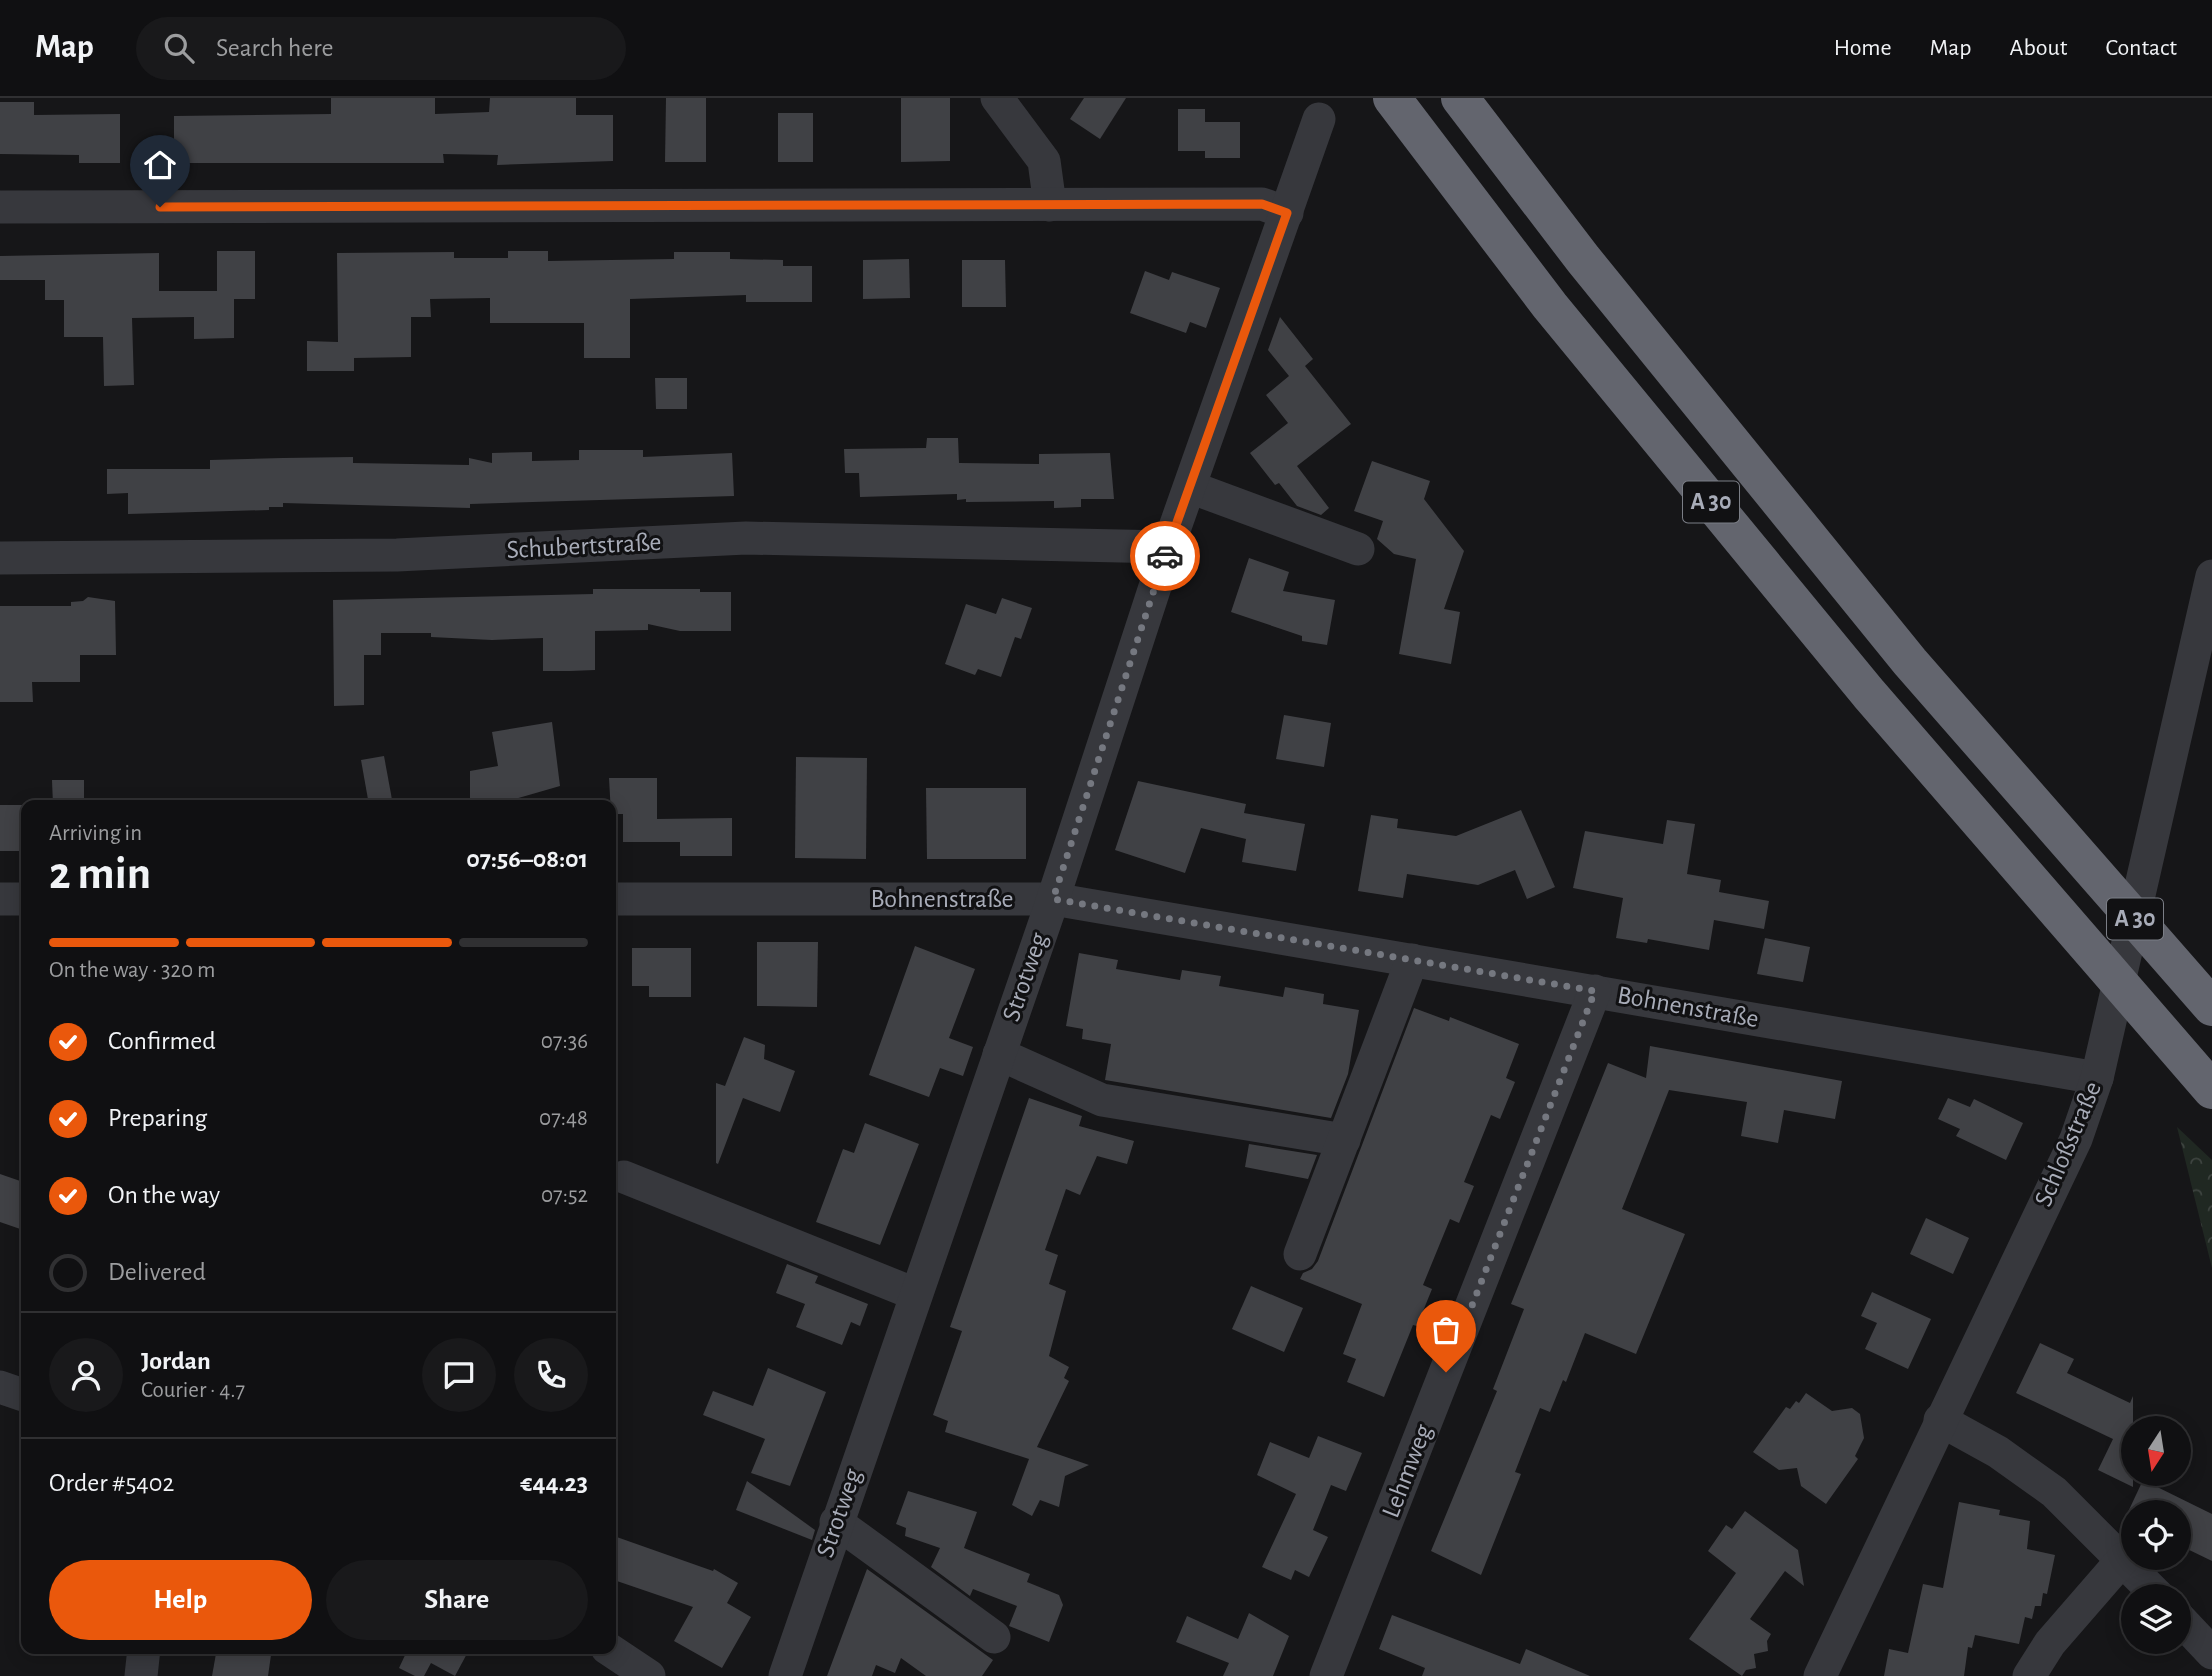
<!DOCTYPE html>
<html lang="en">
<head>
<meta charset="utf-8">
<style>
	:root { --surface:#101012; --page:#19191b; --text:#f1f3f6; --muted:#9c9d9f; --line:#303032; --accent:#ea580c }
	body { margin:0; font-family:"Alegreya Sans",sans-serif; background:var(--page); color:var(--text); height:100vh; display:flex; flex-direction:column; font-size:26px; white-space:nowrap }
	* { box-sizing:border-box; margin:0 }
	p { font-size:23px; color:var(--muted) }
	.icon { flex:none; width:38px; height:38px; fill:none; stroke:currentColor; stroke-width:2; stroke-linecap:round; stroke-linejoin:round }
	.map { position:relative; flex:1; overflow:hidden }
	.details { position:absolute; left:21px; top:702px; width:595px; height:854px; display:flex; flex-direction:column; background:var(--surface); border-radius:14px; box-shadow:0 4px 18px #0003,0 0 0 2px var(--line) }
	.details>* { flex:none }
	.needle { width:46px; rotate:192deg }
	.controls { position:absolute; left:2121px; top:1318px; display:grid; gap:14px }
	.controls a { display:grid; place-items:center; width:70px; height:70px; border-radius:50%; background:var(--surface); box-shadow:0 4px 18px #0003,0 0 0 2px var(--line); font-size:35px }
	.pin { position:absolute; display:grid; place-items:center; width:60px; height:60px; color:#fff; margin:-72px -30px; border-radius:50% 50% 50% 0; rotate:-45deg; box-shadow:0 0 7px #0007 }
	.pin .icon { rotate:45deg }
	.courier { position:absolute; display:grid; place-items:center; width:70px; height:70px; margin:-35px; border:5px solid #ea580c; border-radius:50%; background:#fff; color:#222; box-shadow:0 2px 9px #0007 }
	.head em { font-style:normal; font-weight:700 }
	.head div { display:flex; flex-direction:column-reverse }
	.head { display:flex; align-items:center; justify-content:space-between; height:119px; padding:0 28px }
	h1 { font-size:46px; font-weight:700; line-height:52px }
	.bar { display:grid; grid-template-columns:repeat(4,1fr); gap:10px 7px; align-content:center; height:84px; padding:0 28px }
	.bar i { height:9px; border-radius:5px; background:var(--line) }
	.bar .on { background:var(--accent) }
	.bar p { grid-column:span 4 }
	.line { display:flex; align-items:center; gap:18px; padding:0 28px; border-top:2px solid var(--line) }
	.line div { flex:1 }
	.round { display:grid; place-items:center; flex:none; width:74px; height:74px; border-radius:37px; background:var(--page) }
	ol { padding:0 28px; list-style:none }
	li { display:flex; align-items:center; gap:21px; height:77px }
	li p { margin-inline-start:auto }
	li .icon { padding:7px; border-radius:50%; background:var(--accent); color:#fff; stroke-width:4 }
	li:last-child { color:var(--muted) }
	li i { width:38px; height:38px; border:4px solid var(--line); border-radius:50% }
	.button { display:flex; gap:14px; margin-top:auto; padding:14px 28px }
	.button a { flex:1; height:80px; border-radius:42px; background:var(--accent); color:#fff; font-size:28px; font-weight:700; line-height:80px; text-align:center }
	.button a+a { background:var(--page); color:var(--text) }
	header { display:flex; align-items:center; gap:42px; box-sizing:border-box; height:98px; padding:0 35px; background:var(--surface); border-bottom:2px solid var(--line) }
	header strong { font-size:33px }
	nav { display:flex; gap:38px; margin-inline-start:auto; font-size:24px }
	.search { width:490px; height:63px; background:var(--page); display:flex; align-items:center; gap:18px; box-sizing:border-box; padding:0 24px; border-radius:38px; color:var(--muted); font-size:26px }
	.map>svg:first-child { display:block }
	.forest { fill:url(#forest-crowns) }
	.building { fill:#404145 }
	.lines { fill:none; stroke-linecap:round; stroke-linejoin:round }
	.minor { stroke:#37383d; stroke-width:33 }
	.highway { stroke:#63656e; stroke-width:38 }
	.done { stroke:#757880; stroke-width:7; stroke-dasharray:0 12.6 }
	.route { stroke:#ea580c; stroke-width:9 }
	.labels { text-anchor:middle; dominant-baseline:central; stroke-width:6; stroke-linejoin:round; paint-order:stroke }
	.shield { fill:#111113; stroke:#7b7e86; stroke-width:2 }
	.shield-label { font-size:24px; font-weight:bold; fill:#a8acb8 }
	.street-label { font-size:26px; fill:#a8acb8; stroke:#111113 }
</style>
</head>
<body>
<header>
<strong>Map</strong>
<div class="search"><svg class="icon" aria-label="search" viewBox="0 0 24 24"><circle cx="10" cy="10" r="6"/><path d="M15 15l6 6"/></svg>Search here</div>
<nav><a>Home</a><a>Map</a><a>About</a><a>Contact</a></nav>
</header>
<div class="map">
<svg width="2212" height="1578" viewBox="0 0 2212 1578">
	<defs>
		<pattern id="forest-crowns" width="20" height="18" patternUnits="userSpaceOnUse" patternTransform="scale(1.75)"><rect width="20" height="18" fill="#202822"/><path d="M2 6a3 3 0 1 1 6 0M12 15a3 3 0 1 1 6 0" fill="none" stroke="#3e4440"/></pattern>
	</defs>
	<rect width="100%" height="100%" fill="#161618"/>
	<!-- forest -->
	<path class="forest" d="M2177,1029L2212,1062V1170Z"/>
	<!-- building -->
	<g class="building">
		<path d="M331,0H435V16L489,14L490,0H576V17H613V63L497,67L498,57L443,56L444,65H174V18L331,16Z"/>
		<path d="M666,0H706V64H665Z"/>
		<path d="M901,0H950V63L901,64Z"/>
		<path d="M1084,0H1126L1100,41L1070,21Z"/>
		<path d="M0,4H34V17L120,16V65H79V57L0,56Z"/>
		<path d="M1178,11H1205V24H1240V60H1205V53H1178Z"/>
		<rect x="778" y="15" width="35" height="49"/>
		<path d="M217,153H255V201H234V240L194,241V219L132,220L134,287L104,288L103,239H64V202H45V182H0V158L159,155V193H217Z"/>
		<path d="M508,153H548V163L674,161V154H730V161L783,162V168H812V204H746V197L630,201V260H584V225H490V200L430,201L431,219H411V259L354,260V273H307V243L338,244L337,155L454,154V160H508Z"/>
		<path d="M909,161L910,200L863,201V162Z"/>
		<path d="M962,162H1005L1006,209H962Z"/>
		<path d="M1145,173L1169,182L1172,174L1220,190L1206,230L1190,224L1186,235L1130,215Z"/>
		<path d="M1280,219L1313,261L1305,268L1351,326L1297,368L1329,410L1321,417L1297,408L1279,385L1275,387L1250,355L1288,325L1266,297L1289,278L1268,252Z"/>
		<path d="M655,280H687V311H656Z"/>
		<path d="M927,340H958L959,365L1039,366V356L1110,355L1114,401H1081V409L1054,410V403L966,404V401L957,402V396L860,399L859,375H845L844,351L926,350Z"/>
		<path d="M579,352H643V359L732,355L734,398L470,406V410L283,405V409H269V412L128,416V395L107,396V371H210V362L283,360L353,359V365L469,367V360L492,365V355L532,354V363L579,362Z"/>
		<path d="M1372,363L1430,383L1424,401L1464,453L1444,511L1460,514L1451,566L1399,556L1416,461L1394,456L1377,441L1383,423L1354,413Z"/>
		<path d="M1249,460L1289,474L1283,493L1335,502L1327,547L1302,543V538L1231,514Z"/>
		<path d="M593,491H700V494H731V533H680L648,526V532L595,533V572L570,573H543V540L492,542L431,539V535H381V557H364V607L334,608L333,502L593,496Z"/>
		<path d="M88,499L115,503L116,557H80V584H32L33,604H0V508H71V504L83,503Z"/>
		<path d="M1002,500L1032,510L1021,541L1015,539L1001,579L978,571L975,577L945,566L966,506L996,516Z"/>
		<path d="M1284,617L1331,625L1324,669L1276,661Z"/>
		<path d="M552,624L560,688L515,701L470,707V673L498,668L492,634Z"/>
		<path d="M384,658L393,707H369L361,662Z"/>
		<path d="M796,659L867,660L866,761L795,760Z"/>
		<path d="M609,680H657V721L732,720V758H680V744H623V716H611Z"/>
		<path d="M52,682H84V707H53Z"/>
		<path d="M1138,683L1246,706L1244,715L1305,726L1296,773L1242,764L1246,741L1201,730L1185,775L1115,752Z"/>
		<path d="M926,690H1026V761H927Z"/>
		<rect x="0" y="707" width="26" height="46"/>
		<path d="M1521,712L1555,789L1527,801L1515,772L1478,787L1407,776L1403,800L1358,793L1371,717L1398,721L1397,730L1456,738Z"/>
		<path d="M1667,722L1695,726L1687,776L1721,782L1719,794L1769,803L1764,831L1714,822L1709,852L1648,841L1647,845L1616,840L1623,800L1573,790L1585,733L1663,746Z"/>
		<path d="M1765,840L1810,849L1803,884L1757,876Z"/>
		<path d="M757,844H818L817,909L757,908Z"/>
		<path d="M915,848L975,871L949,940L973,949L963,978L940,970L929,999L869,977Z"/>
		<path d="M632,850H691V899H649V888H632Z"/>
		<path d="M1079,855L1118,862L1116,871L1180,882L1182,872L1221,878L1219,888L1283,899L1285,889L1324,896L1323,906L1359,912L1348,976L1331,1020L1105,982L1111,946L1082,941L1083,931L1066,928Z"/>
		<path d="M1414,910L1449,923L1450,919L1519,946L1506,980L1515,984L1500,1021L1491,1017L1464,1084L1474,1088L1459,1125L1450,1121L1423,1187L1432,1191L1417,1228L1413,1227L1384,1299L1347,1284L1356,1261L1343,1256L1362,1206L1300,1181L1303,1175L1312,1171L1318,1163Z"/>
		<path d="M744,939L765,947L764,961L795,973L780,1014L743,1000L718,1066L716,1065V985L725,988Z"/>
		<path d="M1650,948L1842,983L1835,1021L1784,1012L1778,1045L1741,1038L1747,1004L1669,992L1622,1111L1685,1136L1636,1256L1585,1235L1566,1284L1563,1282L1550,1314L1540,1310L1515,1374L1521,1376L1481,1477L1431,1453L1497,1293L1493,1291L1524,1211L1511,1206L1608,965L1646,980Z"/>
		<path d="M1029,1000L1082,1018L1079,1028L1134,1043L1127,1066L1097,1058L1080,1097L1066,1091L1045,1152L1058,1157L1049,1186L1066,1193L1049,1258L1069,1269L1064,1280L1069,1283L1037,1349L1089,1367L1065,1378L1059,1409L1040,1402L1032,1418L1012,1407L1029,1361L945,1334L948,1323L933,1317L962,1233L950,1229Z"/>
		<path d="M1948,1000L1970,1009L1974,1001L2023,1025L2006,1062L1956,1038L1960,1031L1938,1021Z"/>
		<path d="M865,1025L919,1046L880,1147L816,1124L843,1051L854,1055Z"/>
		<path d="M1249,1046L1317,1057L1308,1081L1245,1069Z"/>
		<path d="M0,1076L26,1085V1133L0,1124Z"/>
		<path d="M1926,1120L1969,1140L1953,1176L1910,1156Z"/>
		<path d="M787,1166L818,1178L815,1185L868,1206L860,1228L851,1224L842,1247L796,1229L805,1206L776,1195Z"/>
		<path d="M1251,1188L1303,1210L1284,1254L1232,1231Z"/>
		<path d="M1872,1194L1931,1221L1908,1271L1865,1251L1877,1225L1861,1218Z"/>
		<path d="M2040,1245L2074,1261L2067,1275L2130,1305L2133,1298V1389L2098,1372L2113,1341L2016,1295Z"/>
		<path d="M768,1270L826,1294L790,1388L751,1375L765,1341L703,1317L713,1293L753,1308Z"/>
		<path d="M1806,1295L1832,1313L1852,1310L1860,1316L1864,1340L1855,1358L1858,1361L1826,1406L1801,1388L1797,1370L1779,1372L1753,1354L1786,1309L1790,1311L1796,1303L1799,1305Z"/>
		<path d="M1318,1338L1362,1355L1346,1393L1331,1387L1313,1432L1328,1439L1309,1479L1295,1472L1291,1482L1262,1469L1296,1396L1257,1377L1270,1344L1309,1360Z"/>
		<path d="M2143,1382L2212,1416V1463L2179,1447V1414H2128Z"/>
		<path d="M747,1383L815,1432L812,1442L736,1412Z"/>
		<path d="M908,1393L977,1414L964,1450L1030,1476L1027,1484L1059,1497L1063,1507L1049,1544L1009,1528L1017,1508L973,1491L970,1498L931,1469L940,1450L905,1438L906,1430L896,1426Z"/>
		<path d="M1959,1404L2000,1412L1999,1417L2030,1423L2027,1451L2055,1457L2047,1496L2043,1495L2041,1508H2035L2032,1521L2025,1519L2019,1546L1975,1537L1972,1550L1968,1549L1964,1578H1884L1889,1551L1908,1555L1923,1486L1943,1490Z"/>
		<path d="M1745,1413L1798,1452L1804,1488L1785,1473L1750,1521L1771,1536L1767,1543L1768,1553L1754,1556L1756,1570L1746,1572L1742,1578L1689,1541L1736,1475L1708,1453L1726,1427L1732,1431Z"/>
		<path d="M611,1437L713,1473L714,1471L738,1485L727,1505L751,1519L722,1570L674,1543L693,1509L611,1481Z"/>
		<path d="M867,1471L993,1562L982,1578H926L901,1560L895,1575L876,1567L872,1578H827Z"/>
		<path d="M1249,1515L1289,1538L1273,1578H1223L1229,1565L1176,1544L1187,1518L1238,1541Z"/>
		<path d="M1392,1517L1520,1566L1526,1551L1590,1578H1422L1425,1570L1379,1551Z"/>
		<path d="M217,1550H272L268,1578H212Z"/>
		<path d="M402,1550H470L455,1578L431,1565L424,1578H415L399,1570L407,1553Z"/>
	</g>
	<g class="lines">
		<!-- minor -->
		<g class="minor">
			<path d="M997,0L1044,63L1050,107"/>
			<path d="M0,109L1262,106L1287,115"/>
			<path d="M1190,389L1358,451"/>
			<path d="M0,460L397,457L746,440L1168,449"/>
			<path d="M0,801H26"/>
			<path d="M611,801H1053L2097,980"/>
			<path d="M999,956L1102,1002L1344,1042"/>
			<path d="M624,1079L915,1196"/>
			<path d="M1300,1156L1412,862"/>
			<path d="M0,1289L26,1298"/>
			<path d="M1940,1322L1998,1354L2054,1394L2158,1498"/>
			<path d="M836,1424L994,1539"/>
			<path d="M2179,1520L2212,1555"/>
			<path d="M607,1550L649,1578"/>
			<path d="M141,1578L144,1550"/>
			<path d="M785,1578L1053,801L1168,449L1319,21"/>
			<path d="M1326,1578L1595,893"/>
			<path d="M1820,1578L2076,1041L2097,980L2212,478"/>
			<path d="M2029,1578L2050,1545L2123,1461"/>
		</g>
		<!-- highway -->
		<g class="highway">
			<path d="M1392,0L1550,208L1869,596L2212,992"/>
			<path d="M1460,0L1583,161L1910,564L2212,909"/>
		</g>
	</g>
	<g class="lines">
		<!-- done -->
		<path class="done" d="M1165,458L1053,801L1595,893L1446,1274"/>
		<!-- route -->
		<path class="route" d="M160,109L1262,106L1287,115L1165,458"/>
	</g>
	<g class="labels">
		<!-- shield labels -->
		<g class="shield">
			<rect x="1683" y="383.5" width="56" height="41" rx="5"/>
			<rect x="2107" y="800.5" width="56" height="41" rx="5"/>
		</g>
		<g class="shield-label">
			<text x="1711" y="404">A 30</text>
			<text x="2135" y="821">A 30</text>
		</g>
		<!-- street labels -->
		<g class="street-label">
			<text transform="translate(584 448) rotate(-3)">Schubertstraße</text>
			<text x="942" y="801">Bohnenstraße</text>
			<text transform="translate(1025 879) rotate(-71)">Strotweg</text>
			<text transform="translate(1688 909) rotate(10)">Bohnenstraße</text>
			<text transform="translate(2068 1046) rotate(-67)">Schloßstraße</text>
			<text transform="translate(1407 1373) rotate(-69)">Lehmweg</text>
			<text transform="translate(839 1415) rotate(-71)">Strotweg</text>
		</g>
	</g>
</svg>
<div class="controls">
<a><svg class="needle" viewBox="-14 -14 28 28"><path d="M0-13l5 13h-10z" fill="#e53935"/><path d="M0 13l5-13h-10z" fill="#9c9d9f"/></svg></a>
<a><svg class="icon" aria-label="locate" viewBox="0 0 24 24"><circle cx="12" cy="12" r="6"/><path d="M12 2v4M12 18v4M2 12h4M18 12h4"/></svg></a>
<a><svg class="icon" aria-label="layers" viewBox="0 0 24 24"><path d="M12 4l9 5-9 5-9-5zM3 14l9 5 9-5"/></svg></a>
</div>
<div class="pin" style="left:1446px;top:1274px;background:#ea580c"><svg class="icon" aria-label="bag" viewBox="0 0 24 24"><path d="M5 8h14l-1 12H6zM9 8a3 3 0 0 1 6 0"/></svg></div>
<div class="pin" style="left:160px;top:109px;background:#1f2937"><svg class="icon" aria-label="home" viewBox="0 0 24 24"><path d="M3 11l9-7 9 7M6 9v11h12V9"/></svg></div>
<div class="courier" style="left:1165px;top:458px"><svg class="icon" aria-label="car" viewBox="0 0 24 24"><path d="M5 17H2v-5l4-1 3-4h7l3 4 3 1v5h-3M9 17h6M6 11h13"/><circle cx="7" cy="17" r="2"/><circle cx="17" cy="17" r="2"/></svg></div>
<section class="details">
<div class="head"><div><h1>2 min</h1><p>Arriving in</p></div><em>07:56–08:01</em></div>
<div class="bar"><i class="on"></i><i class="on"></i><i class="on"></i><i></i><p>On the way · 320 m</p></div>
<ol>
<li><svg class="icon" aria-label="check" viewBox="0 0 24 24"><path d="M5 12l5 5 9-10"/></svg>Confirmed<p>07:36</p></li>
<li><svg class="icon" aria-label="check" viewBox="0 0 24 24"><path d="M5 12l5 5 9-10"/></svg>Preparing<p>07:48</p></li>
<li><svg class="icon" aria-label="check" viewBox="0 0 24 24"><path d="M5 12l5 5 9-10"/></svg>On the way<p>07:52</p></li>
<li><i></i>Delivered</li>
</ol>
<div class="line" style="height:126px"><a class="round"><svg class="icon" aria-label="person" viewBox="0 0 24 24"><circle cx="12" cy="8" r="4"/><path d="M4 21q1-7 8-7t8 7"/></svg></a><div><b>Jordan</b><p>Courier · 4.7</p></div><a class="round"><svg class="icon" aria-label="chat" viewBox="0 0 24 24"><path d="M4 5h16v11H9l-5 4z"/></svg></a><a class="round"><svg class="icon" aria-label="phone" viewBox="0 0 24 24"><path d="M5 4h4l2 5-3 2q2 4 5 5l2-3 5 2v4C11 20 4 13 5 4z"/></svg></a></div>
<div class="line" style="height:91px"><div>Order #5402</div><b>€44.23</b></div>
<div class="button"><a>Help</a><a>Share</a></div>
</section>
</div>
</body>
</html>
